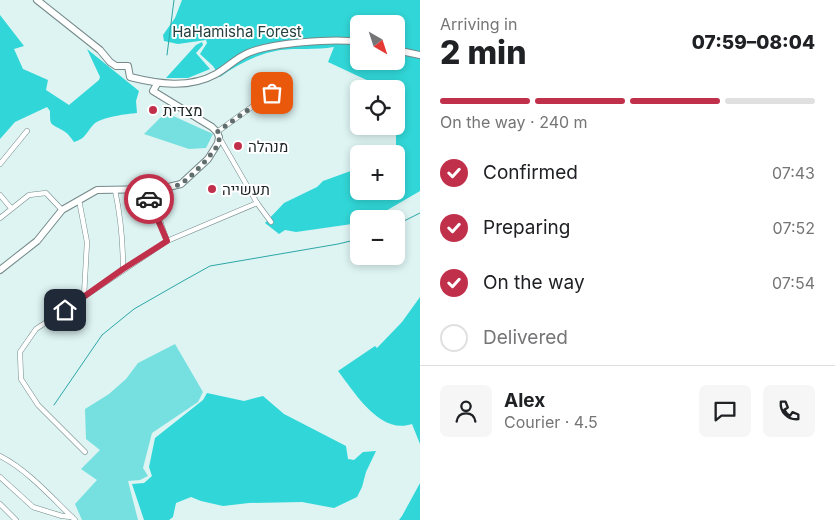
<!DOCTYPE html>
<html lang="en">
<head>
<meta charset="utf-8">
<style>
	:root { --surface:#fff; --page:#f6f6f6; --text:#202124; --muted:#757577; --line:#e0e0e0; --accent:#c1304b }
	body { margin:0; font-family:Inter,Heebo,sans-serif; background:var(--page); color:var(--text); height:100vh; display:flex; flex-direction:column; font-size:19px; white-space:nowrap }
	* { box-sizing:border-box; margin:0 }
	p { font-size:16px; color:var(--muted) }
	.icon { flex:none; width:28px; height:28px; fill:none; stroke:currentColor; stroke-width:2; stroke-linecap:round; stroke-linejoin:round }
	.map { position:relative; flex:1; overflow:hidden }
	.panel { display:flex; flex-direction:column; background:var(--surface); width:415px }
	.panel>* { flex:none }
	.needle { width:32px; rotate:141deg }
	.tools { position:absolute; left:350px; top:15px; display:grid; gap:10px }
	.tools a { display:grid; place-items:center; width:55px; height:55px; border-radius:8px; background:var(--surface); box-shadow:0 2px 8px #0003; font-size:25px }
	.pin { position:absolute; display:grid; place-items:center; width:42px; height:42px; color:#fff; margin:-21px; border-radius:10px; box-shadow:0 2px 8px #0006 }
	.courier { position:absolute; display:grid; place-items:center; width:50px; height:50px; margin:-25px; border:4px solid #c1304b; border-radius:50%; background:#fff; color:#222; box-shadow:0 1px 6px #0007 }
	.summary em { font-style:normal; font-weight:800 }
	.summary div { display:flex; flex-direction:column-reverse }
	.summary { display:flex; align-items:center; justify-content:space-between; height:85px; padding:0 20px }
	h1 { font-size:32px; font-weight:800; line-height:38px }
	.bar { display:grid; grid-template-columns:repeat(4,1fr); gap:8px 5px; align-content:center; height:60px; padding:0 20px }
	.bar i { height:6px; border-radius:4px; background:var(--line) }
	.bar .selected { background:var(--accent) }
	.bar p { grid-column:span 4 }
	.line { display:flex; align-items:center; gap:12px; padding:0 20px; border-top:1px solid var(--line) }
	.line div { flex:1 }
	.round { display:grid; place-items:center; flex:none; width:52px; height:52px; border-radius:8px; background:var(--page) }
	ol { padding:0 20px; list-style:none }
	li { display:flex; align-items:center; gap:15px; height:55px }
	li p { margin-inline-start:auto }
	li .icon { padding:5px; border-radius:50%; background:var(--accent); color:#fff; stroke-width:4 }
	li:last-child { color:var(--muted) }
	li i { width:28px; height:28px; border:2px solid var(--line); border-radius:50% }
	main { display:flex; flex:1; min-height:0 }
	.map>svg:first-child { display:block }
	.green { fill:#76e0e0 }
	.forest { fill:#31d7d8; fill-rule:evenodd }
	.lines { fill:none; stroke-linecap:round; stroke-linejoin:round }
	.stream { stroke:#2da6a7; stroke-width:1 }
	.street-casing { stroke:#758989; stroke-width:5.5 }
	.secondary-casing { stroke:#758989; stroke-width:8 }
	.street { stroke:#fff; stroke-width:4.5 }
	.secondary { stroke:#fff; stroke-width:6 }
	.done { stroke:#606d6d; stroke-width:5; stroke-dasharray:0 9 }
	.route { stroke:#c1304b; stroke-width:6 }
	.poi-dot { fill:#c1304b; stroke:#fff; stroke-width:2 }
	.labels { text-anchor:middle; dominant-baseline:central; stroke-width:4; stroke-linejoin:round; paint-order:stroke }
	.park-label { font-size:15px; fill:#274141; stroke:#fff }
	.poi-label { font-size:15px; fill:#1c2525; stroke:#fff; text-anchor:start }
</style>
</head>
<body>
<main>
<div class="map">
<svg width="420" height="520" viewBox="0 0 420 520">
	<rect width="100%" height="100%" fill="#ddf4f3"/>
	<!-- green -->
	<g class="green">
		<path d="M171,115L213,134L206,148L189,149L144,134L162,116Z"/>
		<path d="M175,344L203,392L198,402L152,433L143,468L148,476L140,480L128,481L138,520H82L75,504L97,480L81,469L100,450L86,439L85,409L109,394L126,379L138,363Z"/>
	</g>
	<!-- forest -->
	<g class="forest">
		<path d="M182,0H420V191L372,219H359V223L296,232L285,230L279,234L265,223L284,203L317,187L323,181L359,168V191H396V154H388L396,147V131L394,126H396V89H375L373,83L328,62L334,47C316,50 297,48 280,50C257,54 238,64 220,77L213,66L200,54L207,43L206,40L178,44L164,41L163,35L175,18ZM359,24H396V61H359Z"/>
		<path d="M0,15L24,46L14,49L23,69L48,80L46,90L69,105L99,80L100,77L87,49L139,91L136,101L137,113C126,114 102,117 94,124C86,132 87,138 74,142C71,138 67,132 62,130C50,123 50,126 50,111L47,107L15,122L0,139Z"/>
		<path d="M202,42L203,45L196,53L210,69L188,78H166L196,45Z"/>
		<path d="M420,297V444L412,424C380,435 355,393 338,371L375,346L377,348L402,322Z"/>
		<path d="M207,393L244,401L263,396L284,414L346,446L348,459L354,460L363,452L376,451L366,472L362,487L357,497L334,508L302,502L249,503L223,506L201,501L191,497L176,503L173,517L169,520H144L132,484L144,483L152,476L149,467L155,438L203,400Z"/>
		<path d="M420,483V520H399L402,516Z"/>
	</g>
	<g class="lines">
		<!-- stream -->
		<g class="stream">
			<path d="M167,55L174,0"/>
			<path d="M396,225L420,213"/>
			<path d="M54,405L102,335L134,309L183,281L210,266L338,244L359,239"/>
		</g>
		<defs>
			<g id="street">
				<path d="M217,132L285,83"/>
				<path d="M219,137L257,203L271,222"/>
				<path d="M0,164L27,131"/>
				<path d="M144,189L160,221L167,241"/>
				<path d="M115,190C121,218 123,240 123,269"/>
				<path d="M0,195L11,208"/>
				<path d="M79,200L87,242L84,296"/>
				<path d="M0,218L29,195L46,193L62,210"/>
				<path d="M85,452L38,405L21,379L20,352L36,329L167,241L257,203"/>
				<path d="M0,456C29,471 52,498 75,520"/>
				<path d="M0,477L33,507L62,516L72,517"/>
				<path d="M0,504L16,520"/>
			</g>
			<g id="secondary">
				<path d="M37,0L100,50L110,62L116,66H128L130,77C158,84 189,89 216,74C227,68 236,58 248,53C271,43 334,38 359,42"/>
				<path d="M396,50L420,55"/>
				<path d="M0,270L37,241L62,210L97,190L160,189L181,184L208,159L218,143L219,137L217,132L212,127L153,91L157,84"/>
			</g>
		</defs>
		<!-- street casing -->
		<use href="#street" class="street-casing"/>
		<!-- secondary casing -->
		<use href="#secondary" class="secondary-casing"/>
		<!-- street -->
		<use href="#street" class="street"/>
		<!-- secondary -->
		<use href="#secondary" class="secondary"/>
	</g>
	<g class="lines">
		<!-- done -->
		<path class="done" d="M149,199L144,189C155,189 170,190 180,184C189,180 214,153 218,144C220,139 219,136 217,132L272,93"/>
		<!-- route -->
		<path class="route" d="M65,310L123,269L167,241L149,199"/>
	</g>
	<!-- markers -->
	<g class="poi-dot">
		<circle cx="153" cy="110" r="5"/>
		<circle cx="238" cy="146" r="5"/>
		<circle cx="212" cy="189" r="5"/>
	</g>
	<g class="labels">
		<!-- park labels -->
		<g class="park-label">
			<text x="237" y="31">HaHamisha Forest</text>
		</g>
		<!-- poi labels -->
		<g class="poi-label">
			<text x="163" y="110">מצדית</text>
			<text x="248" y="146">מנהלה</text>
			<text x="222" y="189">תעשייה</text>
		</g>
	</g>
</svg>
<div class="tools">
<a><svg class="needle" viewBox="-14 -14 28 28"><path d="M0-13l5 13h-10z" fill="#e53935"/><path d="M0 13l5-13h-10z" fill="#757577"/></svg></a>
<a><svg class="icon" aria-label="locate" viewBox="0 0 24 24"><circle cx="12" cy="12" r="6"/><path d="M12 2v4M12 18v4M2 12h4M18 12h4"/></svg></a>
<a>+</a>
<a>−</a>
</div>
<div class="pin" style="left:272px;top:93px;background:#ea580c"><svg class="icon" aria-label="bag" viewBox="0 0 24 24"><path d="M5 8h14l-1 12H6zM9 8a3 3 0 0 1 6 0"/></svg></div>
<div class="pin" style="left:65px;top:310px;background:#1f2937"><svg class="icon" aria-label="home" viewBox="0 0 24 24"><path d="M3 11l9-7 9 7M6 9v11h12V9"/></svg></div>
<div class="courier" style="left:149px;top:199px"><svg class="icon" aria-label="car" viewBox="0 0 24 24"><path d="M5 17H2v-5l4-1 3-4h7l3 4 3 1v5h-3M9 17h6M6 11h13"/><circle cx="7" cy="17" r="2"/><circle cx="17" cy="17" r="2"/></svg></div>
</div>
<section class="panel">
<div class="summary"><div><h1>2 min</h1><p>Arriving in</p></div><em>07:59–08:04</em></div>
<div class="bar"><i class="selected"></i><i class="selected"></i><i class="selected"></i><i></i><p>On the way · 240 m</p></div>
<ol>
<li><svg class="icon" aria-label="check" viewBox="0 0 24 24"><path d="M5 12l5 5 9-10"/></svg>Confirmed<p>07:43</p></li>
<li><svg class="icon" aria-label="check" viewBox="0 0 24 24"><path d="M5 12l5 5 9-10"/></svg>Preparing<p>07:52</p></li>
<li><svg class="icon" aria-label="check" viewBox="0 0 24 24"><path d="M5 12l5 5 9-10"/></svg>On the way<p>07:54</p></li>
<li><i></i>Delivered</li>
</ol>
<div class="line" style="height:90px"><a class="round"><svg class="icon" aria-label="person" viewBox="0 0 24 24"><circle cx="12" cy="8" r="4"/><path d="M4 21q1-7 8-7t8 7"/></svg></a><div><b>Alex</b><p>Courier · 4.5</p></div><a class="round"><svg class="icon" aria-label="chat" viewBox="0 0 24 24"><path d="M4 5h16v11H9l-5 4z"/></svg></a><a class="round"><svg class="icon" aria-label="phone" viewBox="0 0 24 24"><path d="M5 4h4l2 5-3 2q2 4 5 5l2-3 5 2v4C11 20 4 13 5 4z"/></svg></a></div>
</section>
</main>
</body>
</html>
